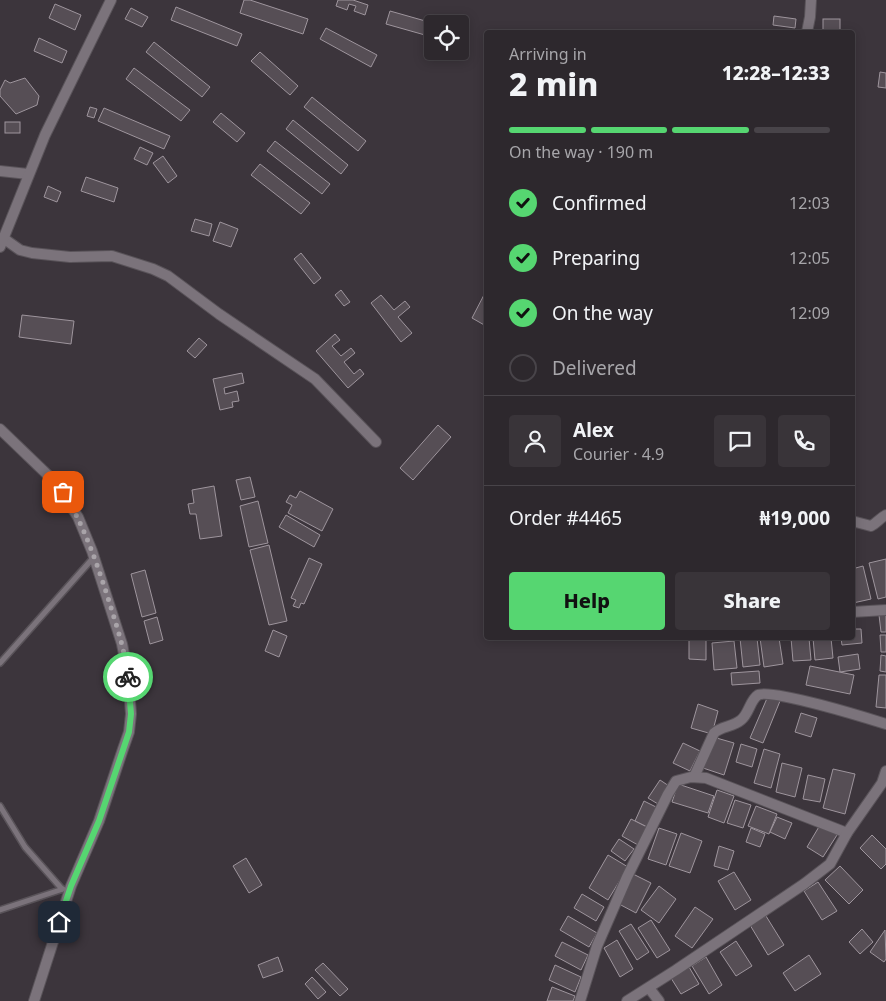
<!DOCTYPE html>
<html lang="en">
<head>
<meta charset="utf-8">
<style>
	:root { --surface:#2d282d; --page:#393439; --text:#f1f3f6; --muted:#a7a6aa; --line:#484449; --accent:#56d671 }
	body { margin:0; font-family:"Noto Sans",sans-serif; background:var(--page); color:var(--text); height:100vh; display:flex; flex-direction:column; font-size:19px; white-space:nowrap }
	* { box-sizing:border-box; margin:0 }
	p { font-size:16px; color:var(--muted) }
	.icon { flex:none; width:28px; height:28px; fill:none; stroke:currentColor; stroke-width:2; stroke-linecap:round; stroke-linejoin:round }
	.map { position:relative; flex:1; overflow:hidden }
	.side { position:absolute; left:484px; top:30px; width:371px; height:610px; display:flex; flex-direction:column; background:var(--surface); border-radius:5px; box-shadow:0 2px 12px #0003,0 0 0 1px var(--line) }
	.side>* { flex:none }
	.controls { position:absolute; left:424px; top:15px; display:grid; gap:10px }
	.controls a { display:grid; place-items:center; width:45px; height:45px; border-radius:5px; background:var(--surface); box-shadow:0 2px 12px #0003,0 0 0 1px var(--line); font-size:25px }
	.pin { position:absolute; display:grid; place-items:center; width:42px; height:42px; color:#fff; margin:-21px; border-radius:10px; box-shadow:0 2px 8px #0006 }
	.courier { position:absolute; display:grid; place-items:center; width:50px; height:50px; margin:-25px; border:4px solid #56d671; border-radius:50%; background:#fff; color:#222; box-shadow:0 1px 6px #0007 }
	.summary em { font-style:normal; font-weight:800 }
	.summary div { display:flex; flex-direction:column-reverse }
	.summary { display:flex; align-items:center; justify-content:space-between; height:85px; padding:0 25px }
	h1 { font-size:32px; font-weight:800; line-height:38px }
	.bar { display:grid; grid-template-columns:repeat(4,1fr); gap:8px 5px; align-content:center; height:60px; padding:0 25px }
	.bar i { height:6px; border-radius:4px; background:var(--line) }
	.bar .selected { background:var(--accent) }
	.bar p { grid-column:span 4 }
	.line { display:flex; align-items:center; gap:12px; padding:0 25px; border-top:1px solid var(--line) }
	.line div { flex:1 }
	.round { display:grid; place-items:center; flex:none; width:52px; height:52px; border-radius:5px; background:var(--page) }
	ol { padding:0 25px; list-style:none }
	li { display:flex; align-items:center; gap:15px; height:55px }
	li p { margin-inline-start:auto }
	li .icon { padding:5px; border-radius:50%; background:var(--accent); color:#111; stroke-width:4 }
	li:last-child { color:var(--muted) }
	li i { width:28px; height:28px; border:2px solid var(--line); border-radius:50% }
	.primary-button { display:flex; gap:10px; margin-top:auto; padding:10px 25px }
	.primary-button a { flex:1; height:58px; border-radius:5px; background:var(--accent); color:#111; font-size:20px; font-weight:800; line-height:58px; text-align:center }
	.primary-button a+a { background:var(--page); color:var(--text) }
	.map>svg:first-child { display:block }
	.building { fill:#564e55; stroke:#9e959d }
	.lines { fill:none; stroke-linecap:round; stroke-linejoin:round }
	.lane-casing { stroke:#595359; stroke-width:8 }
	.street-casing { stroke:#595359; stroke-width:12 }
	.lane { stroke:#7b737b; stroke-width:5 }
	.street { stroke:#7b737b; stroke-width:10 }
	.done { stroke:#a9a4a9; stroke-width:5; stroke-dasharray:0 9 }
	.route { stroke:#56d671; stroke-width:6 }
</style>
</head>
<body>
<div class="map">
<svg width="886" height="1001" viewBox="0 0 886 1001">
	<rect width="100%" height="100%" fill="#3c353c"/>
	<!-- building -->
	<g class="building">
		<path d="M244,0H250L308,19L303,34L240,13Z"/>
		<path d="M338,0H353L368,5L365,15L354,11L356,6L349,4L347,10L336,6Z"/>
		<path d="M55,4L81,15L75,30L49,18Z"/>
		<path d="M176,7L242,34L237,46L171,20Z"/>
		<path d="M131,8L148,17L142,27L125,19Z"/>
		<path d="M390,11L436,24H432V37L386,24Z"/>
		<path d="M774,16L796,19L795,28L773,25Z"/>
		<rect x="823" y="19" width="17" height="13"/>
		<path d="M326,28L377,55L371,67L320,39Z"/>
		<path d="M39,38L67,51L62,63L34,51Z"/>
		<path d="M154,42L210,87L202,97L146,52Z"/>
		<path d="M260,52L298,86L290,95L251,61Z"/>
		<path d="M134,68L190,110L181,121L126,79Z"/>
		<path d="M880,72L886,73V88L878,87Z"/>
		<path d="M25,78L39,96L37,105L16,114L0,96V90L5,80L10,83Z"/>
		<path d="M312,97L366,141L358,151L304,107Z"/>
		<path d="M90,107L97,109L94,118L87,116Z"/>
		<path d="M104,108L170,136L164,149L98,121Z"/>
		<path d="M221,113L245,133L237,142L213,122Z"/>
		<path d="M293,120L348,165L341,174L286,129Z"/>
		<rect x="5" y="122" width="15" height="11"/>
		<path d="M275,141L330,184L322,194L267,151Z"/>
		<path d="M140,147L153,153L147,165L134,159Z"/>
		<path d="M163,156L177,176L168,183L153,163Z"/>
		<path d="M260,164L310,203L301,214L251,175Z"/>
		<path d="M86,177L118,188L114,202L81,191Z"/>
		<path d="M48,186L61,192L57,202L44,197Z"/>
		<path d="M195,219L212,224L209,236L191,231Z"/>
		<path d="M220,222L238,229L231,247L213,241Z"/>
		<path d="M301,253L321,278L314,284L294,259Z"/>
		<path d="M341,290L350,302L344,306L335,295Z"/>
		<path d="M486,291V326L472,318Z"/>
		<path d="M381,295L394,310L405,301L410,307L398,317L412,333L401,342L371,303Z"/>
		<path d="M22,315L74,321L71,344L19,337Z"/>
		<path d="M335,334L340,340L332,346L341,356L351,348L355,353L344,362L354,374L360,369L364,374L348,388L316,351Z"/>
		<path d="M199,338L207,345L195,358L187,351Z"/>
		<path d="M242,373L244,383L224,388L225,394L237,391L239,401L232,402L233,407L220,410L213,379Z"/>
		<path d="M438,425L451,437L413,480L400,468Z"/>
		<path d="M250,477L255,497L241,500L236,480Z"/>
		<path d="M214,486L222,536L200,539L196,514H190L188,504L194,503L192,490Z"/>
		<path d="M300,491L333,509L322,531L288,513L292,505L286,502L290,495L296,498Z"/>
		<path d="M258,501L268,543L249,547L240,506Z"/>
		<path d="M286,515L320,535L314,547L279,527Z"/>
		<path d="M269,545L287,621L269,625L250,550Z"/>
		<path d="M309,558L322,564L304,604L301,603L299,608L293,606L296,600L291,598Z"/>
		<path d="M886,559V597L878,599L869,563Z"/>
		<path d="M863,566L871,599L853,603L852,569Z"/>
		<path d="M145,570L156,613L142,617L131,574Z"/>
		<path d="M879,615H886V632H881Z"/>
		<path d="M157,617L163,640L150,644L144,621Z"/>
		<path d="M852,629H861L862,643L842,645L841,638H852Z"/>
		<path d="M273,630L287,636L279,657L265,651Z"/>
		<path d="M880,635H886V652H881Z"/>
		<path d="M689,638H706V660L689,659Z"/>
		<path d="M740,638H757L760,665L743,667Z"/>
		<path d="M760,638H779L783,664L764,667Z"/>
		<path d="M791,638H809L811,660L793,661Z"/>
		<path d="M813,638H831L833,658L815,660Z"/>
		<path d="M734,641L737,668L714,670L712,643Z"/>
		<path d="M858,654L860,669L840,672L838,657Z"/>
		<path d="M881,655L886,656V672L880,671Z"/>
		<path d="M810,666L854,675L850,694L806,685Z"/>
		<path d="M759,671L760,683L732,685L731,673Z"/>
		<path d="M879,675H886V708L876,707Z"/>
		<path d="M768,696L780,701L763,743L750,738Z"/>
		<path d="M698,704L718,711L712,734L691,728Z"/>
		<path d="M801,713L817,718L811,737L795,732Z"/>
		<path d="M713,737L734,743L724,775L703,768Z"/>
		<path d="M683,743L700,751L690,771L673,763Z"/>
		<path d="M741,744L757,749L752,767L736,762Z"/>
		<path d="M764,749L780,754L771,788L754,783Z"/>
		<path d="M782,763L802,768L795,797L776,792Z"/>
		<path d="M833,769L855,774L845,814L823,808Z"/>
		<path d="M808,775L825,779L820,802L803,799Z"/>
		<path d="M660,780L669,786L658,804L648,798Z"/>
		<path d="M678,784L714,796L708,813L672,802Z"/>
		<path d="M717,790L734,796L724,823L708,817Z"/>
		<path d="M735,800L751,805L743,828L727,823Z"/>
		<path d="M644,801L658,808L649,828L635,821Z"/>
		<path d="M756,806L777,814L769,834L748,826Z"/>
		<path d="M777,817L792,823L785,839L770,832Z"/>
		<path d="M631,819L647,827L638,845L622,836Z"/>
		<path d="M820,825L837,835L823,857L807,847Z"/>
		<path d="M659,828L677,834L666,865L648,859Z"/>
		<path d="M751,828L765,834L760,847L746,842Z"/>
		<path d="M681,833L702,841L690,873L669,866Z"/>
		<path d="M872,835L886,849V864L881,869L860,848Z"/>
		<path d="M619,839L634,849L625,861L611,851Z"/>
		<path d="M719,846L734,851L728,870L714,866Z"/>
		<path d="M608,855L628,867L608,900L589,888Z"/>
		<path d="M246,858L262,885L249,893L233,866Z"/>
		<path d="M840,866L863,890L849,904L825,880Z"/>
		<path d="M734,872L751,900L735,910L718,881Z"/>
		<path d="M633,874L651,883L636,913L619,904Z"/>
		<path d="M818,882L837,911L822,920L804,891Z"/>
		<path d="M659,886L676,899L659,923L641,910Z"/>
		<path d="M582,894L604,907L596,921L574,908Z"/>
		<path d="M695,907L713,919L692,948L675,936Z"/>
		<path d="M568,916L597,933L589,947L560,930Z"/>
		<path d="M766,916L784,945L768,955L750,925Z"/>
		<path d="M651,920L670,950L657,958L638,928Z"/>
		<path d="M631,924L649,952L637,960L619,931Z"/>
		<path d="M862,929L873,942L860,954L849,942Z"/>
		<path d="M885,930L886,959L884,962L870,952Z"/>
		<path d="M617,940L633,969L620,977L604,948Z"/>
		<path d="M736,941L752,966L736,976L720,952Z"/>
		<path d="M562,942L588,955L581,970L555,956Z"/>
		<path d="M809,955L821,974L795,991L783,973Z"/>
		<path d="M278,957L283,971L263,978L258,965Z"/>
		<path d="M706,957L722,985L709,994L692,966Z"/>
		<path d="M323,963L348,989L340,996L315,970Z"/>
		<path d="M555,965L581,977L575,992L549,980Z"/>
		<path d="M689,967L699,984L681,994L671,978Z"/>
		<path d="M312,977L326,992L318,999L305,984Z"/>
		<path d="M552,987L575,996L573,1001H547Z"/>
	</g>
	<g class="lines">
		<defs>
			<g id="lane">
				<path d="M0,663L94,557"/>
				<path d="M0,806L25,847L62,889"/>
				<path d="M0,910L63,889"/>
			</g>
			<g id="street">
				<path d="M807,32L810,17L811,0"/>
				<path d="M0,171L28,174"/>
				<path d="M3,238L20,250L32,253L70,257L112,256L153,269L168,276L219,314L315,379L376,442"/>
				<path d="M0,247L45,135L111,0"/>
				<path d="M0,429L54,481L78,517L92,551L122,644L128,675L131,714L129,732L123,749L99,821L71,886L34,1001"/>
				<path d="M852,521L871,526C877,523 880,518 886,515"/>
				<path d="M852,612L886,610"/>
				<path d="M694,777L714,733C721,726 733,727 741,720C749,714 750,700 758,695C770,688 867,718 886,724"/>
				<path d="M649,988L659,1001"/>
				<path d="M580,1001L597,946L627,877L668,794L676,781L691,777L706,778L847,833"/>
				<path d="M627,1001L676,970L804,884L830,864L847,833L882,783L886,771"/>
			</g>
		</defs>
		<!-- lane casing -->
		<use href="#lane" class="lane-casing"/>
		<!-- street casing -->
		<use href="#street" class="street-casing"/>
		<!-- lane -->
		<use href="#lane" class="lane"/>
		<!-- street -->
		<use href="#street" class="street"/>
	</g>
	<g class="lines">
		<!-- done -->
		<path class="done" d="M63,492C84,525 96,561 108,598C116,624 125,650 128,677"/>
		<!-- route -->
		<path class="route" d="M59,922L71,886L99,821L129,732L131,714L128,677"/>
	</g>
</svg>
<div class="controls">
<a><svg class="icon" aria-label="locate" viewBox="0 0 24 24"><circle cx="12" cy="12" r="6"/><path d="M12 2v4M12 18v4M2 12h4M18 12h4"/></svg></a>
</div>
<div class="pin" style="left:63px;top:492px;background:#ea580c"><svg class="icon" aria-label="bag" viewBox="0 0 24 24"><path d="M5 8h14l-1 12H6zM9 8a3 3 0 0 1 6 0"/></svg></div>
<div class="pin" style="left:59px;top:922px;background:#1f2937"><svg class="icon" aria-label="home" viewBox="0 0 24 24"><path d="M3 11l9-7 9 7M6 9v11h12V9"/></svg></div>
<div class="courier" style="left:128px;top:677px"><svg class="icon" aria-label="bike" viewBox="0 0 24 24"><circle cx="6" cy="16" r="4"/><circle cx="18" cy="16" r="4"/><path d="M6 16l4-8h5l3 8M10 8l3 8H6M13 5h3"/></svg></div>
<section class="side">
<div class="summary"><div><h1>2 min</h1><p>Arriving in</p></div><em>12:28–12:33</em></div>
<div class="bar"><i class="selected"></i><i class="selected"></i><i class="selected"></i><i></i><p>On the way · 190 m</p></div>
<ol>
<li><svg class="icon" aria-label="check" viewBox="0 0 24 24"><path d="M5 12l5 5 9-10"/></svg>Confirmed<p>12:03</p></li>
<li><svg class="icon" aria-label="check" viewBox="0 0 24 24"><path d="M5 12l5 5 9-10"/></svg>Preparing<p>12:05</p></li>
<li><svg class="icon" aria-label="check" viewBox="0 0 24 24"><path d="M5 12l5 5 9-10"/></svg>On the way<p>12:09</p></li>
<li><i></i>Delivered</li>
</ol>
<div class="line" style="height:90px"><a class="round"><svg class="icon" aria-label="person" viewBox="0 0 24 24"><circle cx="12" cy="8" r="4"/><path d="M4 21q1-7 8-7t8 7"/></svg></a><div><b>Alex</b><p>Courier · 4.9</p></div><a class="round"><svg class="icon" aria-label="chat" viewBox="0 0 24 24"><path d="M4 5h16v11H9l-5 4z"/></svg></a><a class="round"><svg class="icon" aria-label="phone" viewBox="0 0 24 24"><path d="M5 4h4l2 5-3 2q2 4 5 5l2-3 5 2v4C11 20 4 13 5 4z"/></svg></a></div>
<div class="line" style="height:65px"><div>Order #4465</div><b>₦19,000</b></div>
<div class="primary-button"><a>Help</a><a>Share</a></div>
</section>
</div>
</body>
</html>
